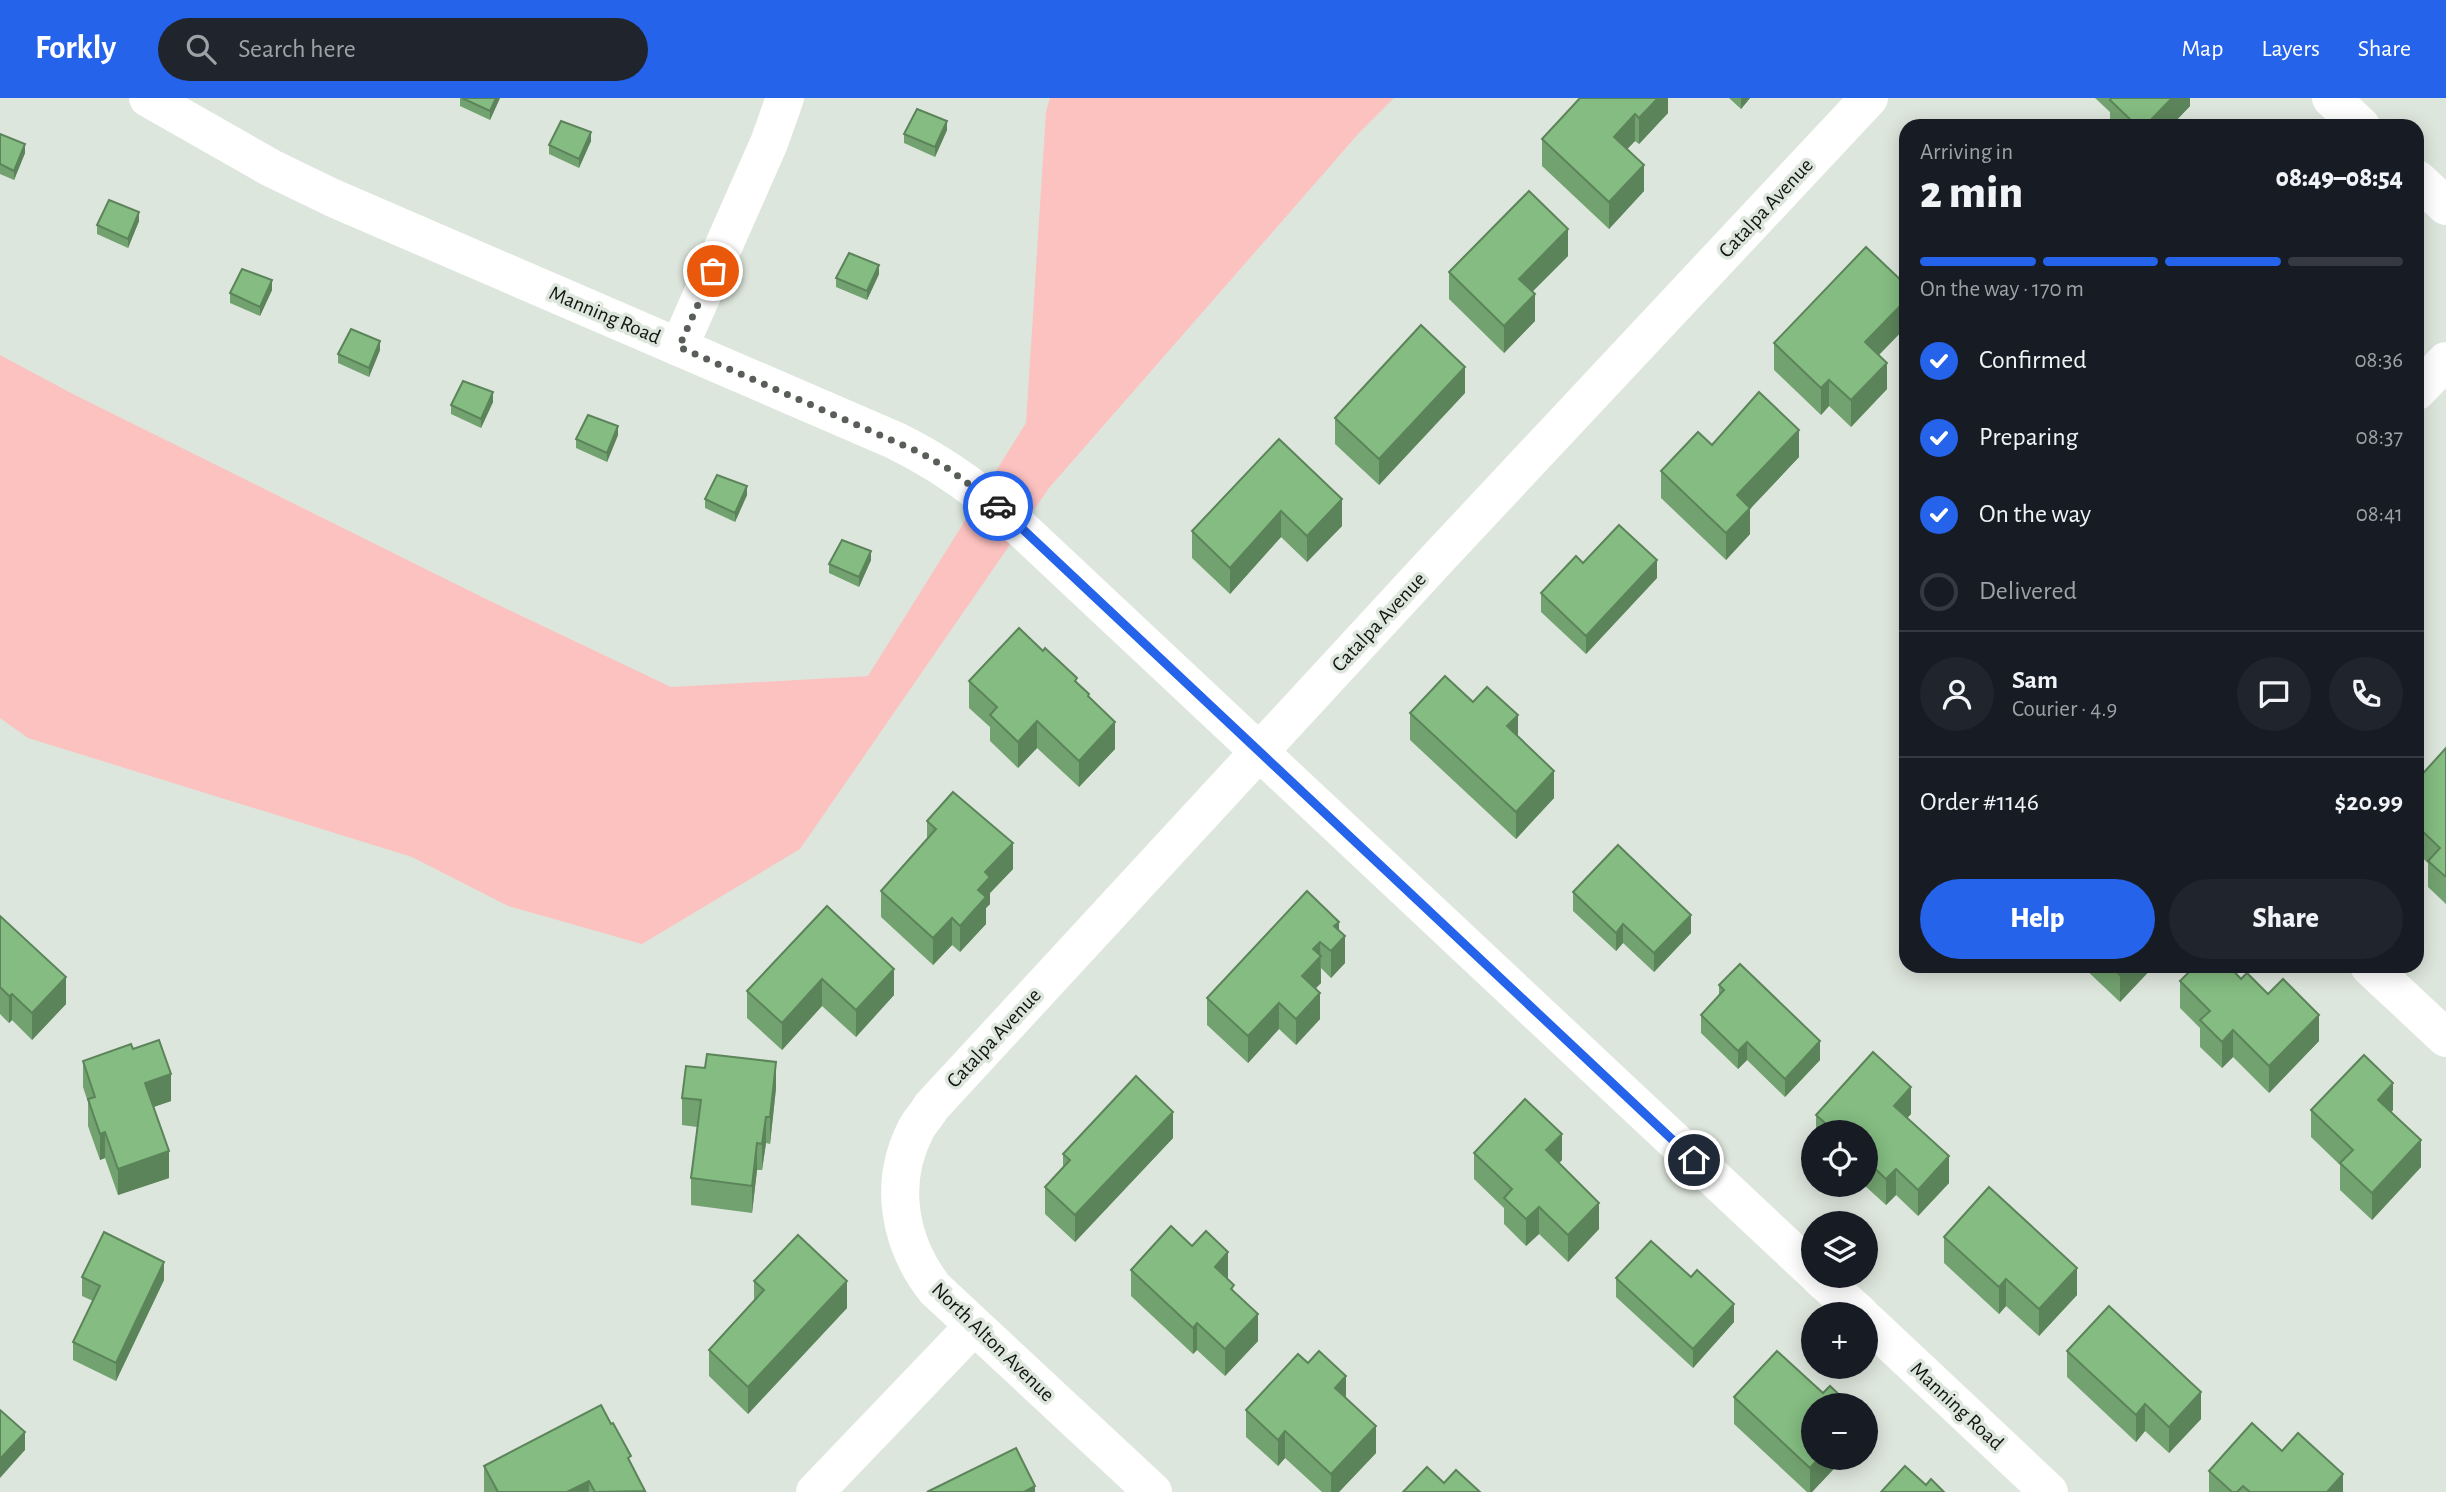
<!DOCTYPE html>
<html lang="en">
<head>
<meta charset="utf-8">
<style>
	:root { --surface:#171b24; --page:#20242c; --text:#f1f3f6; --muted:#9ea1a6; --line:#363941; --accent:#2563eb }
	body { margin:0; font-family:"Alegreya Sans",sans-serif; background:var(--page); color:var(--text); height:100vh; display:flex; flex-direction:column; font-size:26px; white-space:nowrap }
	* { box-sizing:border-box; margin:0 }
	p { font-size:23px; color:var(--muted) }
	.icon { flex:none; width:38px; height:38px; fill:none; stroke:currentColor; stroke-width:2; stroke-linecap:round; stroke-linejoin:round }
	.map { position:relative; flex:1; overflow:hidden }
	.details { position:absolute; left:1899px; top:21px; width:525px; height:854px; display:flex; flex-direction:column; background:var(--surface); border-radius:21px; box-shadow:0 4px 18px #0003 }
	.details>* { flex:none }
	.fabs { position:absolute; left:1801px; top:1022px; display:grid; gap:14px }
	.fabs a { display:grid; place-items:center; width:77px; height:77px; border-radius:50%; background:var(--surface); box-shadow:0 4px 18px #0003; font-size:35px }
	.pin { position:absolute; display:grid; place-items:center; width:60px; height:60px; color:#fff; margin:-30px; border:4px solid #fff; border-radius:50%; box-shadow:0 2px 7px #0007 }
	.courier { position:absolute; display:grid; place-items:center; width:70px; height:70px; margin:-35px; border:5px solid #2563eb; border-radius:50%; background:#fff; color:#222; box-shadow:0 2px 9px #0007 }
	.overview em { font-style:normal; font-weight:800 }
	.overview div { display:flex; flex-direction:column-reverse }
	.overview { display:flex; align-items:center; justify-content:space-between; height:119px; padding:0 21px }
	h1 { font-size:46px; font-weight:800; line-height:52px }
	.bar { display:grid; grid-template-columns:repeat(4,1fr); gap:10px 7px; align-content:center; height:84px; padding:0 21px }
	.bar i { height:9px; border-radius:5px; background:var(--line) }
	.bar .current { background:var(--accent) }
	.bar p { grid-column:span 4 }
	.line { display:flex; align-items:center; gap:18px; padding:0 21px; border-top:2px solid var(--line) }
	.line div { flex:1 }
	.round { display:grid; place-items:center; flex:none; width:74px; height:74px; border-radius:37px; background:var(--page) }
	ol { padding:0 21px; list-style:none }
	li { display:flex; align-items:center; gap:21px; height:77px }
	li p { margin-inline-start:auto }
	li .icon { padding:7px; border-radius:50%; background:var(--accent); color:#fff; stroke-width:4 }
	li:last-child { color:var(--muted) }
	li i { width:38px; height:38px; border:4px solid var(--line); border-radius:50% }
	.action { display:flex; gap:14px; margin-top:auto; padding:14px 21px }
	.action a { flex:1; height:80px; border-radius:42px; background:var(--accent); color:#fff; font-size:28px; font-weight:800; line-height:80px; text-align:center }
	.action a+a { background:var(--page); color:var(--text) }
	header { display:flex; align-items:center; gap:42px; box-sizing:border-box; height:98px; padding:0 35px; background:var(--accent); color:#fff }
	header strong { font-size:33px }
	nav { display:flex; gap:38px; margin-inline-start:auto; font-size:24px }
	.search { width:490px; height:63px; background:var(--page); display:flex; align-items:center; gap:18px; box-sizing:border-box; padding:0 24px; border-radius:38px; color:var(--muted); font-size:26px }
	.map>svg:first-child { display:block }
	.green { fill:#fcc2c0 }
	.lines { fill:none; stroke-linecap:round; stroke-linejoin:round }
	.minor { stroke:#fff; stroke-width:38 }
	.wall { fill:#72a26f }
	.shaded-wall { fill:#5c845a }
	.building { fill:#84bc81; stroke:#5c845a; stroke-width:2 }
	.done { stroke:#595e59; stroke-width:7; stroke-dasharray:0 12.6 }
	.route { stroke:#2563eb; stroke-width:9 }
	.labels { text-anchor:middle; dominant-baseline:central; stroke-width:7; stroke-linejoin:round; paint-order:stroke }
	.street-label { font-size:21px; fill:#121512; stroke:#dde6dc }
</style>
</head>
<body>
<header>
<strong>Forkly</strong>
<div class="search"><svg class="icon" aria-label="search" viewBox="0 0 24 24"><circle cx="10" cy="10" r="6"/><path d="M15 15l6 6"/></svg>Search here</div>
<nav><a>Map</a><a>Layers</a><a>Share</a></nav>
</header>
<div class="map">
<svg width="2446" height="1394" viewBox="0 0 2446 1394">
	<rect width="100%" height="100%" fill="#dde6dc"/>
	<!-- green -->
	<path class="green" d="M1050,0H1394L1359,35L1049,390L800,751L642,846L508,808L412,759L28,640L0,620V257L71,295L488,502L671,589L868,578L1026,325L1046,14Z"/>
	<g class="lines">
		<!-- minor -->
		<g class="minor">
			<path d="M148,0L271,70L333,100L894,342C944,366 986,397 1026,435L1813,1173"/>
			<path d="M2331,0L2361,28"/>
			<path d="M2417,81L2446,108"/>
			<path d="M679,249L769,45L785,0"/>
			<path d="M2417,293L2446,263"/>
			<path d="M2369,868L2446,940"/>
			<path d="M1818,1178L1860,1216"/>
			<path d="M1866,1222L2049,1394"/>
			<path d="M815,1394L974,1228"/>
			<path d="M1153,1394L935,1191C899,1145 888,1085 916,1031C920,1023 927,1017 931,1009L1439,459L1869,0"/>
		</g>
	</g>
	<!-- wall -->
	<g class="wall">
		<path d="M460,0H500L490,22L460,8Z"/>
		<path d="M1668,0V15L1639,46L1635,43L1627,51L1644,93L1609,131L1542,68V41Z"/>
		<path d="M1729,0H1750L1741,11Z"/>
		<path d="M2095,0H2190V8L2171,28H2110V14Z"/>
		<path d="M947,32L935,59L904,45V36Z"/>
		<path d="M0,36L25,55L14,82L0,76Z"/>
		<path d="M591,43L579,70L549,56V47Z"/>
		<path d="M1906,112V149L1901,144V118Z"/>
		<path d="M139,123L128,150L97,136V127Z"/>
		<path d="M1568,158L1532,194L1535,223L1504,255L1449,201V174Z"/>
		<path d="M879,176L867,202L836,189V180Z"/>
		<path d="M272,192L260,218L230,205V195Z"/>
		<path d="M1906,229L1879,257L1887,291L1851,329L1829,308L1821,317L1774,272V245Z"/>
		<path d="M380,252L369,279L338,265V256Z"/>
		<path d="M1465,295L1379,387L1335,346V320Z"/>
		<path d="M493,304L481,330L451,316V307Z"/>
		<path d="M618,337L607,364L576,350V341Z"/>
		<path d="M1279,341L1342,428L1307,464L1281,439L1230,496L1192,460V433Z"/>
		<path d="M1712,347L1799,359L1750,411V436L1726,462L1661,400V373Z"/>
		<path d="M747,397L735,424L705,410V401Z"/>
		<path d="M871,462L859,489L829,475V466Z"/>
		<path d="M1583,465L1657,480L1586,556L1541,514V495Z"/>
		<path d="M969,583L1077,585L1089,600L1115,651L1079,689L1037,650L1018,670L990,643V629L969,610Z"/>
		<path d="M1473,604L1518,639L1554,700L1516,741L1410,642V615Z"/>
		<path d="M2446,650V806L2428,789V765L2417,755V682Z"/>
		<path d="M927,723L1013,771L990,795V806L986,810V826L960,854L952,847L933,867L881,819V793L927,741Z"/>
		<path d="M1573,794L1691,835L1654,874L1623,845L1616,853L1573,813Z"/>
		<path d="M0,818L66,906L32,942L12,922L9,925L0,916Z"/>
		<path d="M1339,832L1345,865L1331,880L1321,870V885L1315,890L1320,921L1296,947L1279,931L1248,965L1207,927V900Z"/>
		<path d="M2082,868H2154L2120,904Z"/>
		<path d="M894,871V897L856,939L822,908L782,952L747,920V893Z"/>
		<path d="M2241,881L2319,943L2269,995L2233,959L2222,970L2200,949V930L2180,910V883Z"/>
		<path d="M1719,887L1820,962L1785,999L1747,962L1738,971L1701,935V917L1719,897Z"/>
		<path d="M133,951L171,1003L153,1009L169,1080L118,1097L105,1060L100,1062L88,1028V1004L83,989V963Z"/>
		<path d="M776,990L770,1046L766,1045L762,1072H757L752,1115L691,1107V1080L697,1029L682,1027V1000Z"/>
		<path d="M2311,1012H2393L2391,1014L2421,1069L2372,1122L2340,1092V1067L2311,1039Z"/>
		<path d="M1911,1016L1907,1020L1949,1085L1918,1118L1896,1097L1886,1107L1864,1087H1866V1034H1816V1017Z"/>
		<path d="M1173,1040L1075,1144L1045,1116V1089L1063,1070V1056Z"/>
		<path d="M1474,1055L1562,1062L1559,1065L1599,1131L1568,1164L1539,1136L1526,1148L1504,1126V1110L1474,1081Z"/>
		<path d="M1944,1139L2077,1197L2039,1238L2006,1208L1999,1216L1944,1165Z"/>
		<path d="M1131,1172L1228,1181L1258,1243L1225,1278L1197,1252L1193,1256L1131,1198Z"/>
		<path d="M82,1179L164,1182L116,1283L73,1262V1244L93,1203L82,1198Z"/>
		<path d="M1691,1179L1734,1224L1693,1270L1616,1199V1180Z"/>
		<path d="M754,1183L847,1210L748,1316L709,1278V1252L754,1203Z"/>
		<path d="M2067,1253L2201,1321L2169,1355L2145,1333L2136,1344L2067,1279Z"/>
		<path d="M1734,1299L1813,1360H1844L1812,1394H1807L1734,1326Z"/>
		<path d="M1346,1301L1376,1355L1339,1394H1322L1285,1360L1278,1368L1246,1339V1312Z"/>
		<path d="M2282,1353L2343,1394H2209V1373Z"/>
		<path d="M631,1365L645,1394H484V1368Z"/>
	</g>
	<!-- shaded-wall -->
	<g class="shaded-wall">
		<path d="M496,0H500L490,22V13Z"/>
		<path d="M1658,0H1668V15L1639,46V20Z"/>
		<path d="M1741,0H1750L1741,11Z"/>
		<path d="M2172,0H2190V8L2171,28H2145Z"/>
		<path d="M1635,16V43L1614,65V39Z"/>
		<path d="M947,23V32L935,59V49Z"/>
		<path d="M591,34V43L579,70V61Z"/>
		<path d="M25,46V55L14,82V73Z"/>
		<path d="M1644,67V93L1609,131V104Z"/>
		<path d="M139,114V123L128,150V141Z"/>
		<path d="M1568,131V158L1519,207V181Z"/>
		<path d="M879,167V176L867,202V193Z"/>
		<path d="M272,182V192L260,218V209Z"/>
		<path d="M1535,196V223L1504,255V228Z"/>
		<path d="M1906,202V229L1865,271V244Z"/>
		<path d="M380,243V252L369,279V270Z"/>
		<path d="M1887,265V291L1851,329V302Z"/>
		<path d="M1465,269V295L1379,387V361Z"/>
		<path d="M1829,282V308L1821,317V290Z"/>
		<path d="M493,294V304L481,330V321Z"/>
		<path d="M618,328V337L607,364V355Z"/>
		<path d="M1799,332V359L1750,411V436L1726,462V435L1737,397Z"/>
		<path d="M747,388V397L735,424V415Z"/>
		<path d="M1342,401V428L1307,464V438Z"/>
		<path d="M1281,413V439L1230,496V470Z"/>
		<path d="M871,453V462L859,489V479Z"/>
		<path d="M1657,462V480L1586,556V538Z"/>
		<path d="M1518,617V643L1507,628Z"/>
		<path d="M1037,623V650L1018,670V644Z"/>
		<path d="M1115,624V651L1079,689V663Z"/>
		<path d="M1554,673V700L1516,741V714Z"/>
		<path d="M1013,745V771L990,795V806L986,810V826L960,854V828L978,792L985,774Z"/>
		<path d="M1691,817V835L1654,874V855Z"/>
		<path d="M952,820V847L933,867V840Z"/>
		<path d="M1339,824V845L1345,838V865L1331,880V853L1334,828Z"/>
		<path d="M1623,826V845L1616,853V835Z"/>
		<path d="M1320,844L1321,885L1302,905V878L1313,851Z"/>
		<path d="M2129,868H2154L2120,904V877Z"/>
		<path d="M894,871V897L856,939V912Z"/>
		<path d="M66,879V906L32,942V915Z"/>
		<path d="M822,881V908L782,952V925Z"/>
		<path d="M1320,895V921L1296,947V921Z"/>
		<path d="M12,896V922L9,925V898Z"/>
		<path d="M1279,905V931L1248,965V938Z"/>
		<path d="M2319,917V943L2269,995V968Z"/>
		<path d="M2233,932V959L2222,970V944Z"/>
		<path d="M1820,943V962L1785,999V981Z"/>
		<path d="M1747,944V962L1738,971V953Z"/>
		<path d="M776,964V990L770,1046V1019Z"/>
		<path d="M171,976V1003L145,1012V985Z"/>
		<path d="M2393,985V1012L2378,1028V1002Z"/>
		<path d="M1911,989V1016L1894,1034V1008Z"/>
		<path d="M1173,1014V1040L1075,1144V1117Z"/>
		<path d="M766,1019V1045L762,1072V1046Z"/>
		<path d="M105,1034V1060L100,1062V1036Z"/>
		<path d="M1562,1036V1062L1546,1078V1052Z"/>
		<path d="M2421,1042V1069L2372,1122V1095Z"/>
		<path d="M757,1045V1072L752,1115V1088Z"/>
		<path d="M169,1053V1080L118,1097V1071Z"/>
		<path d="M1949,1058V1085L1918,1118V1092Z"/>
		<path d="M1896,1071V1097L1886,1107V1081Z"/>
		<path d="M1599,1105V1131L1568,1164V1137Z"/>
		<path d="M1539,1109V1136L1526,1148V1121Z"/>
		<path d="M1228,1154V1181L1215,1196V1169Z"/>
		<path d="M164,1164V1182L116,1283V1265Z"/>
		<path d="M2077,1170V1197L2039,1238V1211Z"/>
		<path d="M2006,1181V1208L1999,1216V1189Z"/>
		<path d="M847,1183V1210L748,1316V1289Z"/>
		<path d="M1734,1206V1224L1693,1270V1251Z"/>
		<path d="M1258,1216V1243L1225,1278V1251Z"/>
		<path d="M1197,1225V1252L1193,1256V1230Z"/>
		<path d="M1346,1278V1305L1335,1290Z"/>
		<path d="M2201,1294V1321L2169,1355V1329Z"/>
		<path d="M2145,1306V1333L2136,1344V1317Z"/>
		<path d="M1376,1328V1355L1339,1394H1331V1376Z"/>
		<path d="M1285,1333V1360L1278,1368V1342Z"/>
		<path d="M25,1334V1352L0,1380V1361Z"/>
		<path d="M1819,1360H1844L1812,1394H1810V1370Z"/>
		<path d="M2343,1376V1394H2327Z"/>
		<path d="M589,1383V1394H567Z"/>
		<path d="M1035,1388V1394H1024Z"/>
	</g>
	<!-- building -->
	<g class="building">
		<path d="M462,0H496L490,13Z"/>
		<path d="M1580,0H1658L1639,20L1635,16L1614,39L1644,67L1609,104L1542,41Z"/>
		<path d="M2111,0H2172L2145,28H2137L2110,2Z"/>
		<path d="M917,11L947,23L935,49L904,36Z"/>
		<path d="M561,23L591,34L579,61L549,47Z"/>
		<path d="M0,36L25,46L14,73L0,66Z"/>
		<path d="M1529,93L1568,131L1519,181L1535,196L1504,228L1449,174Z"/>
		<path d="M109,102L139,114L128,141L97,127Z"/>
		<path d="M1906,112V123L1901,118Z"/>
		<path d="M1866,149L1906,187V202L1865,244L1887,265L1851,302L1829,282L1821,290L1774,245Z"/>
		<path d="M849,155L879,167L867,193L836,180Z"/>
		<path d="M242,171L272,182L260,209L230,195Z"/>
		<path d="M1421,227L1465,269L1379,361L1335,320Z"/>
		<path d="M351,231L380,243L369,270L338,256Z"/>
		<path d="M463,283L493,294L481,321L451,307Z"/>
		<path d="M1759,294L1799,332L1737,397L1750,410L1726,435L1661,373L1698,334L1712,347Z"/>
		<path d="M588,317L618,328L607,355L576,341Z"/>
		<path d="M1279,341L1342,401L1307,438L1281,413L1230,470L1192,433Z"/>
		<path d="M717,377L747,388L735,415L705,401Z"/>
		<path d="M1619,427L1657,462L1586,538L1541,495L1576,458L1583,465Z"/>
		<path d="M842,442L871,453L859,479L829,466Z"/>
		<path d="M1019,530L1043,553L1045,550L1077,580L1075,583L1089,596L1088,598L1115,624L1079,663L1037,623L1018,644L990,617L997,609L969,583Z"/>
		<path d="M1445,578L1473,604L1487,589L1518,617L1507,628L1554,673L1516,714L1410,615Z"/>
		<path d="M2446,650V779L2428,763L2440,750L2417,728V682Z"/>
		<path d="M953,694L1013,745L985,774L990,779L978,792L986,799L960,828L952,820L933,840L881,793L936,731L927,723Z"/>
		<path d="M1618,747L1691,817L1654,855L1623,826L1616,835L1573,794Z"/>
		<path d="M1307,793L1339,824L1334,828L1345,838L1331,853L1320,844L1313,851L1321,858L1302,878L1320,895L1296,921L1279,905L1248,938L1207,900Z"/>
		<path d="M827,808L894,871L856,912L822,881L782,925L747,893Z"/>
		<path d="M0,818L66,879L32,915L12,896L9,898L0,889Z"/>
		<path d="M1740,866L1820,943L1785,981L1747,944L1738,953L1701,917L1724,892L1719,887Z"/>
		<path d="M2111,868H2129L2120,877Z"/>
		<path d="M2195,868H2229L2241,881L2247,875L2268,896L2283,881L2319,917L2269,968L2233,932L2222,944L2200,922L2210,913L2180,883Z"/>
		<path d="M159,942L171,976L145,985L169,1053L118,1071L105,1034L100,1036L88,1001L95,999L83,963L131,946L133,951Z"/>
		<path d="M1873,954L1911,989L1894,1008L1949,1058L1918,1092L1896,1071L1886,1081L1866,1062V1034H1835L1816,1017Z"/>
		<path d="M707,956L776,964L770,1019H766L762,1046L757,1045L752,1088L691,1080L701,1002L682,1000L686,968L705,970Z"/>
		<path d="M2364,957L2393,985L2378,1002L2421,1042L2372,1095L2340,1065L2353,1052L2311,1012Z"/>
		<path d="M1136,978L1173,1014L1075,1117L1045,1089L1070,1062L1063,1056Z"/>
		<path d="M1525,1001L1562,1036L1546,1052L1599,1105L1568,1137L1539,1109L1526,1121L1504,1100L1512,1091L1474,1055Z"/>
		<path d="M1989,1089L2077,1170L2039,1211L2006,1181L1999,1189L1944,1139Z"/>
		<path d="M1171,1128L1192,1148L1206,1133L1228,1154L1215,1169L1234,1187L1231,1191L1258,1216L1225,1251L1197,1225L1193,1230L1131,1172Z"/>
		<path d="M104,1134L164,1164L116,1265L73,1244L100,1188L82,1179Z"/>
		<path d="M798,1137L847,1183L748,1289L709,1252L764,1192L754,1183Z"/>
		<path d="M1651,1143L1691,1179L1697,1172L1734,1206L1693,1251L1616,1180Z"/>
		<path d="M2109,1208L2201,1294L2169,1329L2145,1306L2136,1317L2067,1253Z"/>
		<path d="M1319,1253L1346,1278L1335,1290L1376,1328L1331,1376L1285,1333L1278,1342L1246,1312L1298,1256L1308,1265Z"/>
		<path d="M1777,1253L1823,1295L1830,1288L1850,1307H1813V1360H1819L1810,1370L1734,1299Z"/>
		<path d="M601,1307L611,1326L613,1325L631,1358L628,1360L645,1393L595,1394L589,1383L567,1394H498L484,1368Z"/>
		<path d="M0,1312L25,1334L0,1361Z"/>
		<path d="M2252,1325L2282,1353L2298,1335L2343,1376L2327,1394H2250L2243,1388L2237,1394H2232L2209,1373Z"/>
		<path d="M1016,1350L1035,1388L1024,1394H927Z"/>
		<path d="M1905,1368L1926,1387L1931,1381L1944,1394H1881Z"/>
		<path d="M1427,1369L1444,1385L1456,1372L1480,1394H1403Z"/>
	</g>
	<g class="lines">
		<!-- done -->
		<path class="done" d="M713,173L679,249L921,355L947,370L998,408"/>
		<!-- route -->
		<path class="route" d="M998,408L1694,1062"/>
	</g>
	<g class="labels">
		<!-- street labels -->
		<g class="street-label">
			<text transform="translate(1766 110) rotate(-47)">Catalpa Avenue</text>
			<text transform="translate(605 217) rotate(23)">Manning Road</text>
			<text transform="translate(1379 524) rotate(-47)">Catalpa Avenue</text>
			<text transform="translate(994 940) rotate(-47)">Catalpa Avenue</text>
			<text transform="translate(993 1244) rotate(44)">North Alton Avenue</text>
			<text transform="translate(1957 1308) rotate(43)">Manning Road</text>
		</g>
	</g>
</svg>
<div class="fabs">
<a><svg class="icon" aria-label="locate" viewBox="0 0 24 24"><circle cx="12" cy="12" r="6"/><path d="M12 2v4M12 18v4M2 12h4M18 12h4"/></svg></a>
<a><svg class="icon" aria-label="layers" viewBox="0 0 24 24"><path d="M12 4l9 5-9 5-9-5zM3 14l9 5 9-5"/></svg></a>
<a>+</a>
<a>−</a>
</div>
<div class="pin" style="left:713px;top:173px;background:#ea580c"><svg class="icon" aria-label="bag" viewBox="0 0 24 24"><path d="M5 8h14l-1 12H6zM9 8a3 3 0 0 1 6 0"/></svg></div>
<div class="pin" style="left:1694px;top:1062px;background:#1f2937"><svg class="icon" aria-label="home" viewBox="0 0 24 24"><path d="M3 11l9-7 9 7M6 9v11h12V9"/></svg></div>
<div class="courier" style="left:998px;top:408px"><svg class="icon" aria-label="car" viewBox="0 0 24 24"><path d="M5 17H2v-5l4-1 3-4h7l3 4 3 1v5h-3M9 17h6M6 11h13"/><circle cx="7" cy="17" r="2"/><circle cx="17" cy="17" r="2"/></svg></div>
<section class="details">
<div class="overview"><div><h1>2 min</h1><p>Arriving in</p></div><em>08:49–08:54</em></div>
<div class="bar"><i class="current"></i><i class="current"></i><i class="current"></i><i></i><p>On the way · 170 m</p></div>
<ol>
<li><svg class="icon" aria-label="check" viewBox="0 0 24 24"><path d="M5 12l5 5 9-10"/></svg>Confirmed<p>08:36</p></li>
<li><svg class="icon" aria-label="check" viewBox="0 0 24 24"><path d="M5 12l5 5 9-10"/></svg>Preparing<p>08:37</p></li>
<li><svg class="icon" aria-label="check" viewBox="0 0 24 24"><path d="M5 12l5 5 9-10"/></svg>On the way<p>08:41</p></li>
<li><i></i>Delivered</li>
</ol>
<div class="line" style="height:126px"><a class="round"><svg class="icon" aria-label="person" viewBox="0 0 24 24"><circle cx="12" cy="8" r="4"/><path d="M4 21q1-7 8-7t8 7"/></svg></a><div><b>Sam</b><p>Courier · 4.9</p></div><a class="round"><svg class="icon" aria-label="chat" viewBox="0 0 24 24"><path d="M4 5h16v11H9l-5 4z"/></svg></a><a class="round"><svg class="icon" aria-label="phone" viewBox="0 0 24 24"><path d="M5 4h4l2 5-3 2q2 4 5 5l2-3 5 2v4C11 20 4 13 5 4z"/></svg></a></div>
<div class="line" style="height:91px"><div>Order #1146</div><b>$20.99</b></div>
<div class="action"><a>Help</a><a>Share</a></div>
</section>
</div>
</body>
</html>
